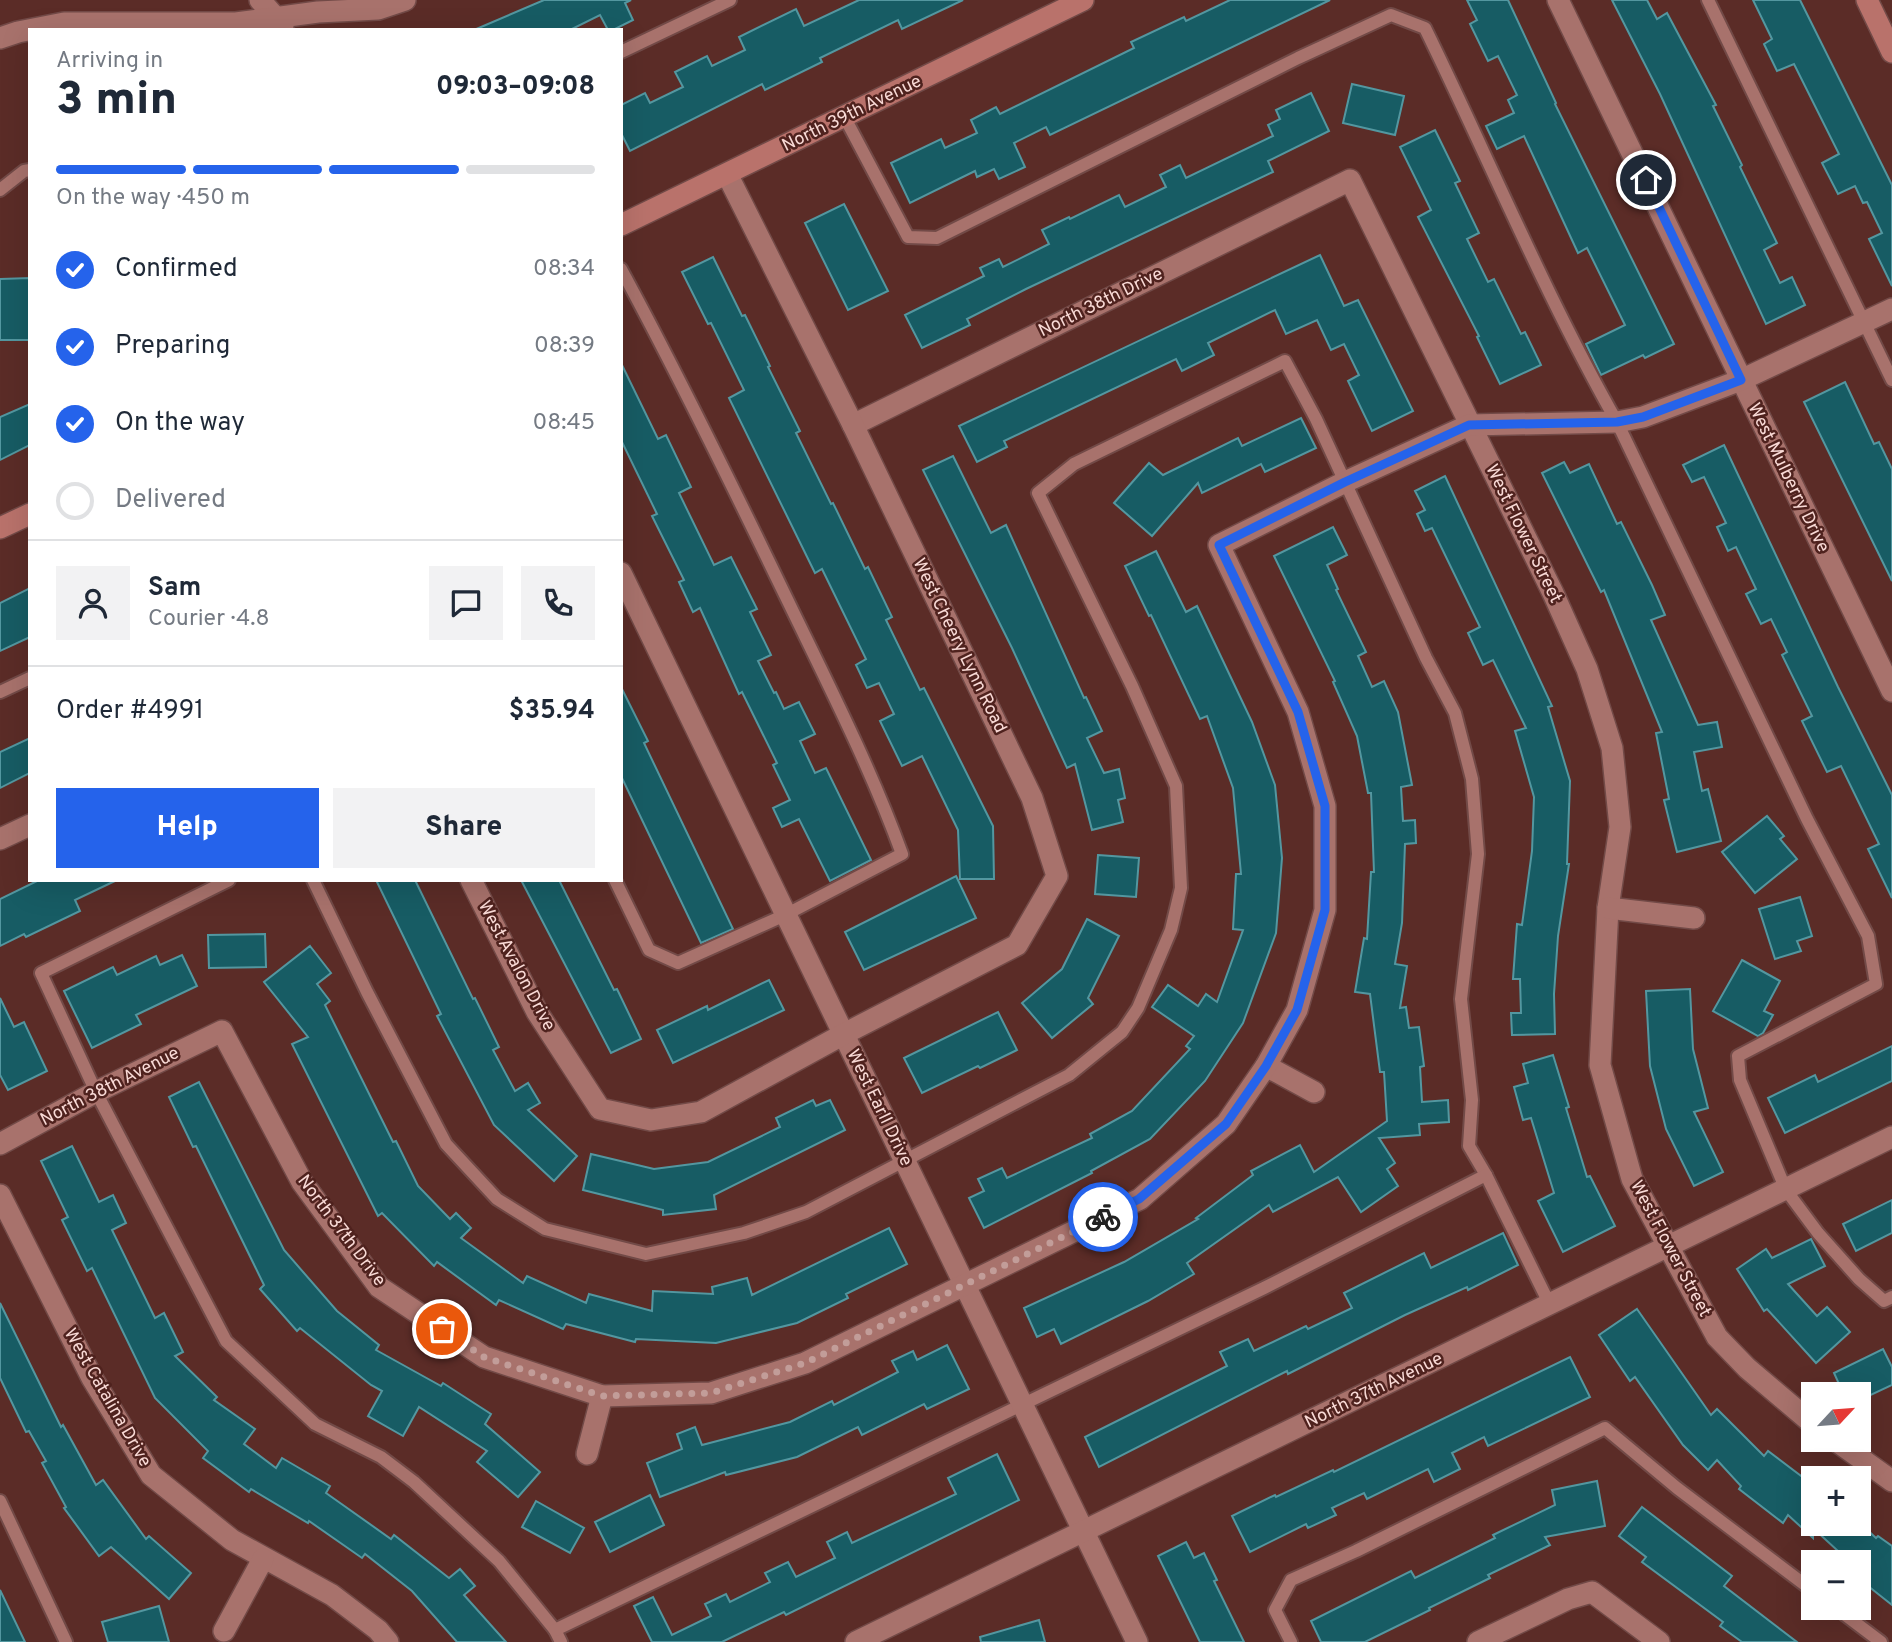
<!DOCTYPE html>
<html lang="en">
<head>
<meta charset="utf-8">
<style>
	:root { --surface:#fff; --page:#f2f2f3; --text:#1f2937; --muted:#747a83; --line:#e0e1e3; --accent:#2563eb }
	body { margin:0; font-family:Overpass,sans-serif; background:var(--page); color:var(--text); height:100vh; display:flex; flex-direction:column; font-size:26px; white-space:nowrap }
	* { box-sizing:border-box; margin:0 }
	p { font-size:23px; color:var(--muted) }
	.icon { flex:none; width:38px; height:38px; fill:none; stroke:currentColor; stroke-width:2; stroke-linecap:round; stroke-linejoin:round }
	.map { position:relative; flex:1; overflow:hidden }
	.details { position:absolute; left:28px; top:28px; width:595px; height:854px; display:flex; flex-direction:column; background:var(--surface); border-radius:0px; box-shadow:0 7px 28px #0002 }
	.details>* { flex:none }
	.needle { width:46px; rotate:64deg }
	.tools { position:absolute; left:1801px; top:1382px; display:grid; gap:14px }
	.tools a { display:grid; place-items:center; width:70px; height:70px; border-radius:0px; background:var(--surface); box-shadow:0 7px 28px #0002; font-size:35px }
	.pin { position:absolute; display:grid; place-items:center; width:60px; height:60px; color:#fff; margin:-30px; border:4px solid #fff; border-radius:50%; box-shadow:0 2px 7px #0007 }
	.courier { position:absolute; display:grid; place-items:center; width:70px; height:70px; margin:-35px; border:5px solid #2563eb; border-radius:50%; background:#fff; color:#222; box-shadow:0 2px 9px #0007 }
	.headline em { font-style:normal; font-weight:800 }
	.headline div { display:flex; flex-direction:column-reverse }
	.headline { display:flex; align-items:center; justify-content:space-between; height:119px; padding:0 28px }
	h1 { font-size:46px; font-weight:800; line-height:52px }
	.bar { display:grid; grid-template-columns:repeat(4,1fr); gap:10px 7px; align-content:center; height:84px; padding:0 28px }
	.bar i { height:9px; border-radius:5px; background:var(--line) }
	.bar .on { background:var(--accent) }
	.bar p { grid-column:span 4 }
	.line { display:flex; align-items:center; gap:18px; padding:0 28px; border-top:2px solid var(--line) }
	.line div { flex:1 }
	.round { display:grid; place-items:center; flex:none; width:74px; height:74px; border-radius:0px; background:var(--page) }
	ol { padding:0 28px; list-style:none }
	li { display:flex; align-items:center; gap:21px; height:77px }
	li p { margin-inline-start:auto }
	li .icon { padding:7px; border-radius:50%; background:var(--accent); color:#fff; stroke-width:4 }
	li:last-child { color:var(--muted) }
	li i { width:38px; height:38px; border:4px solid var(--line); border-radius:50% }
	.primary-button { display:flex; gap:14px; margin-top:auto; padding:14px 28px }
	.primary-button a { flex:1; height:80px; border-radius:0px; background:var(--accent); color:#fff; font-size:28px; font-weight:800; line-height:80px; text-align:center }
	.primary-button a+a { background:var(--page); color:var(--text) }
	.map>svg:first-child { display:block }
	.building { fill:#175c64; stroke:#5397a0; stroke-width:2 }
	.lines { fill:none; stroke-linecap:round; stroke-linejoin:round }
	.lane-casing { stroke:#724a47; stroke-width:16 }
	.street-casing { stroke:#724a47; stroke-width:24 }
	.secondary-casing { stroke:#724a47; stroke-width:24 }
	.lane { stroke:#a8726c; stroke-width:12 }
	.street { stroke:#a8726c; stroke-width:21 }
	.secondary { stroke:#b9726b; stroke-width:21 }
	.done { stroke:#c29d99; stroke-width:7; stroke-dasharray:0 12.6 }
	.route { stroke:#2563eb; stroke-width:9 }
	.labels { text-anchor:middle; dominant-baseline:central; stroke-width:5; stroke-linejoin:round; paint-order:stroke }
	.street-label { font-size:18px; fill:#f9dad6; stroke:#4f221e }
</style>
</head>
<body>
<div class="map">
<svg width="1892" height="1642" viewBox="0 0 1892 1642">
	<rect width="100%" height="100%" fill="#5b2c27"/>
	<!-- building -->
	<g class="building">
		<path d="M544,0H631L625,3L633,20L613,30H608L600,15L570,30H474Z"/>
		<path d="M859,0H963L902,29L898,20L820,58L822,62L765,90L762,84L630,151L621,133V105L645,93L650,103L683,87L675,72L707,56L712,66L745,50L739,37L796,9L804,26Z"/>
		<path d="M1230,0H1330L1050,135L1046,127L1014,143L1025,167L999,179L994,169L977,177L975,171L910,203L891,163L941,139L945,148L977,133L971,120L996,107L1000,114L1134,48L1131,42L1184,17L1186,21Z"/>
		<path d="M1467,0H1508L1556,103L1555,104L1674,344L1645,358L1643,355L1601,375L1586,344L1625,325L1587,248L1578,253L1524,136L1497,149L1486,126L1514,113L1508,100L1517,95L1498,56L1488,61L1470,24L1477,20Z"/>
		<path d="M1612,0H1647L1657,19L1667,13L1716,105L1713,106L1742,165L1740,167L1777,243L1764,250L1780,283L1792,277L1805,305L1766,324L1660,94Z"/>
		<path d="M1753,0H1800L1892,185V286L1869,239L1882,233L1867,202L1863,203L1855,186L1838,194L1822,163L1839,154L1794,64L1777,71L1764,44L1772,39Z"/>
		<path d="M1352,84L1404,96L1395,135L1343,123Z"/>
		<path d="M1311,93L1329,131L1268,161L1273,172L1026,289L967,319L970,325L922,348L905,315L984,276L980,268L999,259L1003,267L1049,244L1042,230L1069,217L1070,219L1119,195L1125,207L1166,187L1160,175L1180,165L1186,178L1273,136L1268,125L1280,119L1276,110Z"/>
		<path d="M1435,130L1460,181L1455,183L1479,233L1467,239L1488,282L1494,279L1521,334L1525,332L1541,365L1500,384L1477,337L1479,336L1418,217L1431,210L1400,147Z"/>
		<path d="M844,204L888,291L848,310L805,223Z"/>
		<path d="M1320,255L1344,306L1358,300L1413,411L1372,431L1348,381L1359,375L1344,344L1331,350L1317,320L1286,334L1275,310L1208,343L1214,355L1182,371L1176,359L1004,441L1007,447L977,462L959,426Z"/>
		<path d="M713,257L742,316L745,315L770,366L768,367L800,431L796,433L831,504L833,503L865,569L868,567L892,617L886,620L920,690L924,688L993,826L994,879H960L958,830L922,756L902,766L880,721L894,714L879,683L867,688L856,665L866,659L822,569L815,573L729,398L744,390L711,323L708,324L682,272Z"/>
		<path d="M30,278V340H0V279Z"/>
		<path d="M621,363L658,439L666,435L691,487L679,493L714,565L731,557L757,609L750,612L771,655L758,661L774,693L776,692L784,709L799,702L815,734L800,741L815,773L826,768L871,860L830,881L799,819L782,827L773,808L790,800L773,765L777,763L742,692L739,694L700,608L693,612L679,582L684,580L652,516L657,514L621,440Z"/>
		<path d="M1845,382L1874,444L1879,442L1892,469V581L1804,402Z"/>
		<path d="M30,404V445L0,460V417Z"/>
		<path d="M1301,418L1316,448L1265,472L1261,464L1202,493L1198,483L1152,536L1114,503L1149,463L1163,475L1238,438L1242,446Z"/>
		<path d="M1724,445L1838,687L1892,795V898L1868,849L1879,844L1841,766L1827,772L1802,721L1812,716L1782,655L1787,652L1771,619L1761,624L1746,594L1756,589L1736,547L1728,551L1717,527L1726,523L1704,477L1692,482L1683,465Z"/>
		<path d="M953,456L991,533L1006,525L1084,698L1086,697L1102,731L1087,738L1104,773L1119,769L1125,798L1118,800L1123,822L1092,830L1075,764L1067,768L1012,648L923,470Z"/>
		<path d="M1564,462L1570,473L1589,464L1617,524L1621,522L1652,585L1665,615L1651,620L1698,725L1717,722L1722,747L1694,752L1702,791L1708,789L1721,841L1677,852L1664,800L1669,799L1656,733L1662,732L1604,590L1601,592L1542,473Z"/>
		<path d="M1445,476L1552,706L1548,707L1570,781L1567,864H1569L1558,936L1554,994L1555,1034L1512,1035L1511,1013H1521L1520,979H1513L1517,924L1522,925L1532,851L1534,797L1515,731L1526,728L1493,660L1483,665L1468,633L1480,627L1432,528L1425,531L1417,514L1425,510L1415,491Z"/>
		<path d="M1333,527L1347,555L1327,565L1338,589L1336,590L1366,652L1358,656L1372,687L1384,681L1398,712L1412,785L1401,787L1403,821L1415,820L1416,843L1405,844L1402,923L1395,964L1407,966L1400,1008L1406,1007L1409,1028L1419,1027L1424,1066L1420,1067L1422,1102L1448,1100L1449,1122L1419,1124L1420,1135L1379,1138L1395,1163L1387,1169L1398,1186L1361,1212L1338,1177L1273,1212L1269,1205L1187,1263L1194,1274L1148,1301L1061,1344L1054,1329L1037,1337L1024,1308L1124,1262L1198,1219L1196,1218L1253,1175L1251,1171L1300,1145L1314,1172L1387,1121L1384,1072H1380L1370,994L1355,992L1364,938L1367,939L1371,872H1374L1371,793H1368L1357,736L1333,682L1335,681L1274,556Z"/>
		<path d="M1156,551L1186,612L1197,606L1252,722L1275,785L1282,858L1276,933L1243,1023L1205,1081L1150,1139L1091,1171L1092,1173L984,1228L969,1198L984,1191L978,1179L1002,1168L1007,1178L1092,1138L1090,1134L1132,1111L1190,1049L1186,1046L1194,1036L1152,1007L1168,985L1198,1006L1206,994L1217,1002L1243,930L1233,929L1236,874H1241L1233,788L1207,716L1200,719L1151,615L1149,616L1125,566Z"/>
		<path d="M30,588V637L0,651V603Z"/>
		<path d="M621,687L648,741L644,743L733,929L701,943L621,776Z"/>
		<path d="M30,738V773L0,788V752Z"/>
		<path d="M1767,816L1784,836L1780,839L1797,859L1755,893L1722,852Z"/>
		<path d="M1098,855L1139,858L1136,897L1095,894Z"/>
		<path d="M956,876L976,918L864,970L845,932Z"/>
		<path d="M39,880H117L75,900L80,911L26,937L24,934L0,946V899Z"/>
		<path d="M376,880H415L473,999L475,998L499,1047L493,1050L515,1091L528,1083L540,1103L528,1110L577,1156L554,1181L494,1125L437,1016L441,1014Z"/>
		<path d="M521,880H559L614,990L617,989L641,1039L611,1053Z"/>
		<path d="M1800,897L1812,936L1797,941L1801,951L1775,959L1759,909Z"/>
		<path d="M1087,919L1119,936L1088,998L1093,1004L1052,1038L1022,1003L1062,969Z"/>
		<path d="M265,934L266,967L209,968L208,935Z"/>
		<path d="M310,946L331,973L317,984L330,1001L325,1005L393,1142L396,1141L418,1186L450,1219L456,1213L471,1228L461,1238L523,1283L527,1276L586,1303L589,1294L652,1311L653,1291L713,1294L712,1287L747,1278L752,1295L889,1228L907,1264L846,1294L848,1298L797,1323L716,1343L636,1339L635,1342L566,1324L563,1329L499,1300L496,1305L437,1262L434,1266L382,1213L378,1216L292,1044L308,1037L264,982Z"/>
		<path d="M182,955L197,986L136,1015L141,1024L92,1048L64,991L113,967L117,975L156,956L160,965Z"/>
		<path d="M1742,960L1780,981L1764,1011L1773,1015L1763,1033L1758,1036L1713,1011Z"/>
		<path d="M769,980L784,1010L673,1063L657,1030L707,1006L708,1010Z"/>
		<path d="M1690,989L1693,1049L1708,1108L1694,1112L1723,1172L1694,1186L1666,1129L1650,1066L1646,991Z"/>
		<path d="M0,998L14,1027L24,1022L47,1071L8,1090L0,1075Z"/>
		<path d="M998,1012L1017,1050L980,1068L978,1066L922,1093L904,1058Z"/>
		<path d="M1892,1046V1081L1785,1133L1768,1098L1815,1075L1818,1082Z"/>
		<path d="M1553,1055L1569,1107L1566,1108L1587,1177L1590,1176L1615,1226L1563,1252L1538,1201L1554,1193L1531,1118L1523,1120L1514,1087L1528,1083L1523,1064Z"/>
		<path d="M199,1082L284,1250L337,1311L379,1345L376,1350L441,1386L443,1383L491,1414L485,1424L540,1472L518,1497L477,1462L487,1451L419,1407L403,1436L368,1416L382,1391L371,1385L300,1328L297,1331L260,1289L264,1285L196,1146L193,1147L169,1097Z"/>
		<path d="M813,1100L816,1106L830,1100L845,1130L714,1195L716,1209L663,1215V1210L583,1190L591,1154L654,1169L708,1162L780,1127L776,1118Z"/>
		<path d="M72,1146L99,1202L113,1195L126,1223L112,1230L155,1318L164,1313L183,1352L175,1356L217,1397L214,1400L255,1429L244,1444L276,1468L282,1458L330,1486L326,1493L391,1539L394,1535L449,1578L460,1569L475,1586L464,1595L506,1642H457L412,1591L365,1554L362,1558L309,1521L308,1523L251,1489L249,1492L203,1458L208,1451L155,1398L92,1268L87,1271L62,1220L68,1217L41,1161Z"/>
		<path d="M1892,1200V1233L1856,1251L1843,1224Z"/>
		<path d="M1503,1233L1518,1265L1468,1290L1467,1287L1405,1315L1288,1374L1287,1371L1099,1467L1085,1437L1227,1366L1220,1352L1248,1339L1254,1351L1306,1326L1308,1329L1352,1308L1344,1293L1424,1253L1431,1268Z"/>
		<path d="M1811,1239L1825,1266L1788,1284L1817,1316L1827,1307L1850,1332L1816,1363L1767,1309L1764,1311L1737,1269L1766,1249L1772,1258Z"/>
		<path d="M0,1303L61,1427L63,1425L96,1485L103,1480L146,1539L149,1536L191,1573L169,1599L111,1547L99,1556L64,1508L66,1507L42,1463L46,1461L29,1431L26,1432L0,1378Z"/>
		<path d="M1637,1309L1711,1415L1717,1409L1764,1456L1768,1451L1813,1485V1524H1861L1876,1538L1878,1536L1892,1546V1605L1858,1578V1563H1851L1813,1528V1538L1788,1515L1783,1523L1739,1489L1741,1486L1717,1460L1708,1470L1683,1445L1635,1377L1630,1381L1599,1335Z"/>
		<path d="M947,1345L969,1389L927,1409L924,1404L862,1435L858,1427L797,1457L726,1475L725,1472L660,1497L647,1463L682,1449L677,1434L695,1427L702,1445L790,1422L832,1401L834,1405L898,1372L892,1361L913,1351L917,1360Z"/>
		<path d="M1883,1349L1892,1367V1385L1858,1401V1395H1844L1834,1373Z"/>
		<path d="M1570,1357L1590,1397L1488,1446L1484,1437L1452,1453L1460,1469L1434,1482L1428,1469L1367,1499L1364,1493L1332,1508L1336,1515L1308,1528L1306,1524L1250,1552L1232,1516L1275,1495L1276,1497L1333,1470L1334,1472Z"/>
		<path d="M997,1454L1019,1500L786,1615L784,1612L722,1642H652L634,1606L653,1597L672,1635L711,1616L705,1604L726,1594L730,1602L770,1582L765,1573L788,1562L796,1577L835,1558L827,1542L847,1532L852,1543L956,1494L948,1478Z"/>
		<path d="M1597,1481L1605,1526L1545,1537L1550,1545L1488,1575L1490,1578L1429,1608L1430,1610L1365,1642H1321L1311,1621L1411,1571L1415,1578L1495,1538L1493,1535L1555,1505L1552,1490Z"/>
		<path d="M650,1495L664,1525L610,1552L595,1522Z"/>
		<path d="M536,1501L584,1528L570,1553L522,1527Z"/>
		<path d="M1642,1507L1732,1576L1724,1586L1797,1642H1742L1720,1626L1723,1622L1642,1562L1646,1557L1619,1536Z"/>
		<path d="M1186,1542L1194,1558L1204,1553L1217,1580L1214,1581L1244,1642H1200L1158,1556Z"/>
		<path d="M0,1590L25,1642H0Z"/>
		<path d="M159,1606L169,1642H108L102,1622Z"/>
		<path d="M1039,1620L1045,1642H981L980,1637Z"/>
	</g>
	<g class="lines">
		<defs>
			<g id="lane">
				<path d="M1708,0L1892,380"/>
				<path d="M621,52L730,0"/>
				<path d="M845,118L908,237L937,238L1298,58L1391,15L1425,28C1489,159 1545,295 1617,422L1807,819L1868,936L1876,984L1738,1056L1740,1080L1786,1190L1818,1233L1859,1279L1884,1301L1892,1297"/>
				<path d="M0,190L24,171L30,170"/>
				<path d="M0,692L30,678"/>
				<path d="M229,880L41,973L96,1092L226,1341L315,1424L381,1457L414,1482L499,1561L555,1630L561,1642"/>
				<path d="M313,880L367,992L446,1144L497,1199L545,1229L646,1254L744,1233L806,1212L1069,1075L1122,1032L1138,1008L1171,930L1181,888L1176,786L1132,686L1038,493L1074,464L1285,361L1316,419L1426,658L1455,713L1472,779L1478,854L1461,999L1472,1100L1469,1146L1486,1175L1550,1305"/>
				<path d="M615,880L649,950L678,963L785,915L902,854C870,766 827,682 786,597C733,487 679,376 621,269"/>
				<path d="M0,1501L66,1642"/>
				<path d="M1836,1608L1881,1642"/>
				<path d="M555,1630L1264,1288L1486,1175"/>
				<path d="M1291,1642L1275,1610L1291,1580L1356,1551L1605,1428L1677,1488L1813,1591"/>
			</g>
			<g id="street">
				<path d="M260,0L283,26"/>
				<path d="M1558,0L1892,691"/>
				<path d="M0,38L18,32L64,23H236L318,12L378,9L405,0"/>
				<path d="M853,425L1350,180L1553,593L1587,669L1612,748L1620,827L1608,908L1600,1065L1632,1179L1717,1337L1747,1368L1813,1424"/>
				<path d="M621,573L1137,1642"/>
				<path d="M0,839L30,825"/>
				<path d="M471,880L537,1012L600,1109L651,1120L701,1112L844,1034L1017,945L1057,876L1032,798L853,425L727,174"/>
				<path d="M1608,908L1694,918"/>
				<path d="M1266,1066L1314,1092"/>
				<path d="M0,1144L96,1092L222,1031L302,1182L379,1287L484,1357L602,1396L711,1393L805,1363L1140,1199L1226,1124L1266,1066L1297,1010L1325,910V806L1298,712L1219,545L1345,482L1469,425L1617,422L1643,417L1741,380L1892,309"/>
				<path d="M0,1195L92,1378L151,1475L232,1540L332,1595L378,1630L388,1642"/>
				<path d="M1835,1440L1892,1481"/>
				<path d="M587,1454L602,1396"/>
				<path d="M224,1631L263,1559"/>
				<path d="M856,1642L1892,1137"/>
				<path d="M1478,1642L1568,1599L1592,1592L1659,1642"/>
			</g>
			<g id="secondary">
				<path d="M1867,0L1892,52"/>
				<path d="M621,225L1083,0"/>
				<path d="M0,528L30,514"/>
			</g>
		</defs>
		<!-- lane casing -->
		<use href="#lane" class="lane-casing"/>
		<!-- street casing -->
		<use href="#street" class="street-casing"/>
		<!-- secondary casing -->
		<use href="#secondary" class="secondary-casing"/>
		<!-- lane -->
		<use href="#lane" class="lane"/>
		<!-- street -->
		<use href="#street" class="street"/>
		<!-- secondary -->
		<use href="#secondary" class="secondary"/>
	</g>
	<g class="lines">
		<!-- done -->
		<path class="done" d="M442,1329L484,1357L602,1396L711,1393L805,1363L1103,1217"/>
		<!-- route -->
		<path class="route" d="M1103,1217L1139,1199L1226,1124L1266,1066L1297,1010L1325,910V806L1298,712L1219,545L1345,482L1469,425L1617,422L1643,417L1741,380L1646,180"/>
	</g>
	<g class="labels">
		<!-- street labels -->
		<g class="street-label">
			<text transform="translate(852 114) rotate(-26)">North 39th Avenue</text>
			<text transform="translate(1101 303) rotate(-26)">North 38th Drive</text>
			<text transform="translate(1788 478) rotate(64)">West Mulberry Drive</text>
			<text transform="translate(1523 534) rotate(64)">West Flower Street</text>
			<text transform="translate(959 646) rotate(64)">West Cheery Lynn Road</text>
			<text transform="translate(516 966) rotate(62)">West Avalon Drive</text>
			<text transform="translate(110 1087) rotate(-27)">North 38th Avenue</text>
			<text transform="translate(879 1108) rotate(64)">West Earll Drive</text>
			<text transform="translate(341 1231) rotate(53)">North 37th Drive</text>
			<text transform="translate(1670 1249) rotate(62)">West Flower Street</text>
			<text transform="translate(1374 1391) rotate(-26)">North 37th Avenue</text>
			<text transform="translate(107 1398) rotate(60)">West Catalina Drive</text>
		</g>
	</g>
</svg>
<div class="tools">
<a><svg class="needle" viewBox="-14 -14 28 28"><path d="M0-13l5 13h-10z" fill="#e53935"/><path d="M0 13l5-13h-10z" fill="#747a83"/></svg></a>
<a>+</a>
<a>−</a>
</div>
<div class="pin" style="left:442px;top:1329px;background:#ea580c"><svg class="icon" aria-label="bag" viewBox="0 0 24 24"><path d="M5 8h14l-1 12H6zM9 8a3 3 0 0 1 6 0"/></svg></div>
<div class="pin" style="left:1646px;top:180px;background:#1f2937"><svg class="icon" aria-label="home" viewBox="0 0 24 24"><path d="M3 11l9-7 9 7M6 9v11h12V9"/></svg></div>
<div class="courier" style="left:1103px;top:1217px"><svg class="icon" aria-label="bike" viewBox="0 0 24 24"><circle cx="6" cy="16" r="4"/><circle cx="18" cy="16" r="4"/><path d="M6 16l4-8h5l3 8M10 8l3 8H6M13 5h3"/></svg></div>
<section class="details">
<div class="headline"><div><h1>3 min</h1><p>Arriving in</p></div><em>09:03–09:08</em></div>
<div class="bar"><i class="on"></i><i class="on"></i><i class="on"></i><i></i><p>On the way · 450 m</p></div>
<ol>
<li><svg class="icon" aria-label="check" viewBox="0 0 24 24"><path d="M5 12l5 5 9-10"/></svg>Confirmed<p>08:34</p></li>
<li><svg class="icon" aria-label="check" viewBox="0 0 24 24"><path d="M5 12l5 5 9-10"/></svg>Preparing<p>08:39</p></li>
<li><svg class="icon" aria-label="check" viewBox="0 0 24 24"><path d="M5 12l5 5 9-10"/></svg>On the way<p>08:45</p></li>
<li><i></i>Delivered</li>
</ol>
<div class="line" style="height:126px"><a class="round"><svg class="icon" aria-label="person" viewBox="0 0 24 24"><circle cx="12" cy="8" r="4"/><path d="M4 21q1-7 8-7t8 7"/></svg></a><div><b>Sam</b><p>Courier · 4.8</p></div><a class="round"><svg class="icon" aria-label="chat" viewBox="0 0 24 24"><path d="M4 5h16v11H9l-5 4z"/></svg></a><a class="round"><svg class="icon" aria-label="phone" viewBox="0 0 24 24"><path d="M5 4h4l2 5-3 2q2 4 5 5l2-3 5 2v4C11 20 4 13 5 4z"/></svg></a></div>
<div class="line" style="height:91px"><div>Order #4991</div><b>$35.94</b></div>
<div class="primary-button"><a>Help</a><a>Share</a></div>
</section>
</div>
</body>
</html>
